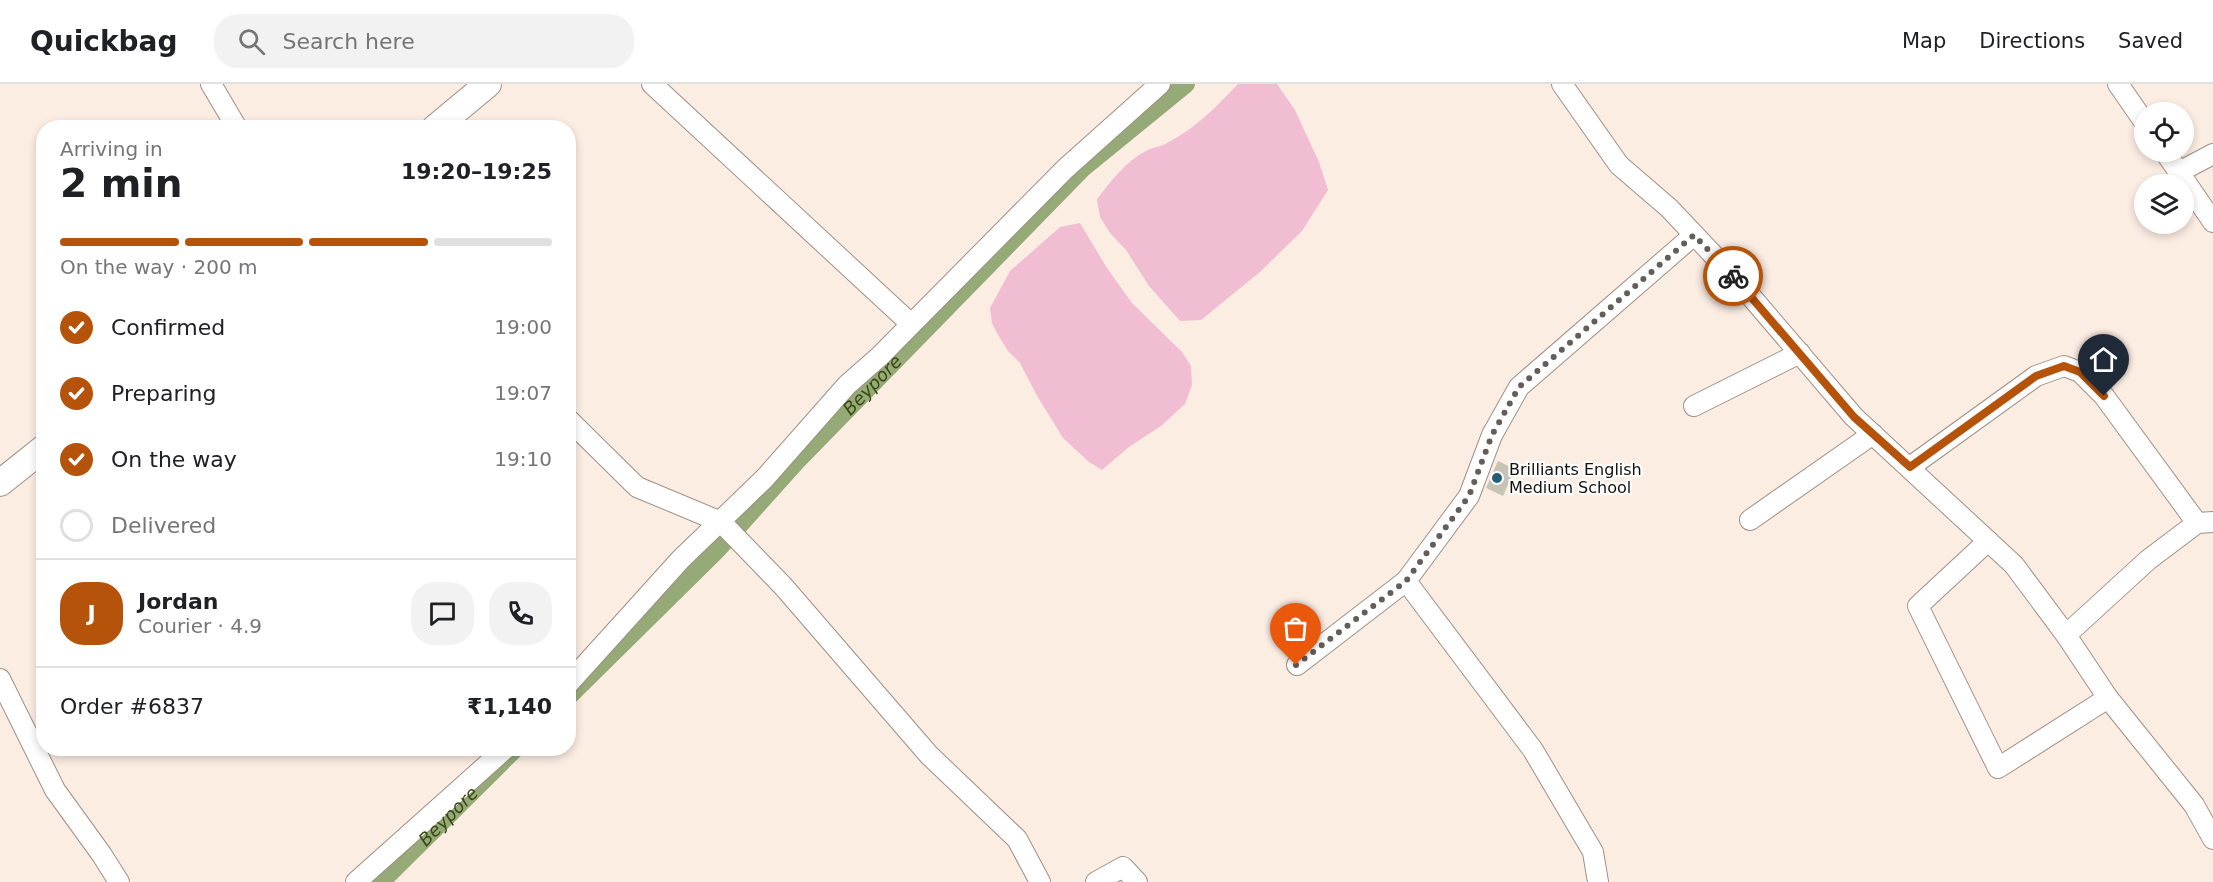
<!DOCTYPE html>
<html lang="en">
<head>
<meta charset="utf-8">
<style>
	:root { --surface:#fff; --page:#f2f2f2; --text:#202124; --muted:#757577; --line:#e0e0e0; --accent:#b45309 }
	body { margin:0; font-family:"DejaVu Sans",sans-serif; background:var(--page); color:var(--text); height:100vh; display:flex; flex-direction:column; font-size:22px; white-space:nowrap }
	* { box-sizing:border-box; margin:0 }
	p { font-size:20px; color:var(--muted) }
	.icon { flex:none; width:33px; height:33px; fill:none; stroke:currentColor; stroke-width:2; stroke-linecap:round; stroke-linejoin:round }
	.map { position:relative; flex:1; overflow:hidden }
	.details { position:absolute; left:36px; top:36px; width:540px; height:636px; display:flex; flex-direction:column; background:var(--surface); border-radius:24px; box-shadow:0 3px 9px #0003 }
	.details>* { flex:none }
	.tools { position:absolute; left:2134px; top:18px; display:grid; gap:12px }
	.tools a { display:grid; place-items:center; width:60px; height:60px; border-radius:50%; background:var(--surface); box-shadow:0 3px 9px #0003; font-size:30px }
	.pin { position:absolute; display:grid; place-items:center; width:51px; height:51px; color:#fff; margin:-62px -26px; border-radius:50% 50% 50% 0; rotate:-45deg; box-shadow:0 0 6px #0007 }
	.pin .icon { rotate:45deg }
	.courier { position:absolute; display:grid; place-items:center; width:60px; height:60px; margin:-30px; border:4px solid #b45309; border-radius:50%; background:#fff; color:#222; box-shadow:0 2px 8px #0007 }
	.summary em { font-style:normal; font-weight:700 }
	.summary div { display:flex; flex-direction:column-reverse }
	.summary { display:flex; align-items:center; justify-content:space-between; height:102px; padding:0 24px }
	h1 { font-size:39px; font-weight:700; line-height:45px }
	.bar { display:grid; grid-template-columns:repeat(4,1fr); gap:9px 6px; align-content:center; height:72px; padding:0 24px }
	.bar i { height:8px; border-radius:4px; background:var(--line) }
	.bar .current { background:var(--accent) }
	.bar p { grid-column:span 4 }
	.line { display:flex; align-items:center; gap:15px; padding:0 24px; border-top:2px solid var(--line) }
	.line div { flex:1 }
	.round { display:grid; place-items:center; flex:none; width:63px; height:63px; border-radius:24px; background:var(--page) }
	ol { padding:0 24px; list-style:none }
	li { display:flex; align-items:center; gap:18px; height:66px }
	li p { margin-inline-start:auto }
	li .icon { padding:6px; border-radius:50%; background:var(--accent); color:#fff; stroke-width:4 }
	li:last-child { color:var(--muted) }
	li i { width:33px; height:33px; border:3px solid var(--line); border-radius:50% }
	header { display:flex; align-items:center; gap:36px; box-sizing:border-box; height:84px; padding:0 30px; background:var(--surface); border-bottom:2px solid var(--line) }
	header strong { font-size:28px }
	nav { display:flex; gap:33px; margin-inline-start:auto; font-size:21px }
	.search { width:420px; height:54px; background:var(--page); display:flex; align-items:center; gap:15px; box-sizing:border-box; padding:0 21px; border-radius:24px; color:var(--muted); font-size:22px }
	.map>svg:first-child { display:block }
	.green { fill:#f1bdd2 }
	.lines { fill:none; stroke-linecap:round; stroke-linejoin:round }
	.canal { stroke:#95aa77; stroke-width:18 }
	.building { fill:#c8c4b5 }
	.minor-casing { stroke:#9d9086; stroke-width:22 }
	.major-casing { stroke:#9d9086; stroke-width:28 }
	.minor { stroke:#fff; stroke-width:20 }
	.major { stroke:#fff; stroke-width:26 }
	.done { stroke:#655d57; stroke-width:6; stroke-dasharray:0 10.8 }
	.route { stroke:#b45309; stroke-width:8 }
	.poi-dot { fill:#225f76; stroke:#fefefe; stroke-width:2 }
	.labels { text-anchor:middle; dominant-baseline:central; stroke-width:4.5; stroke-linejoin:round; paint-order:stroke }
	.poi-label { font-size:16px; fill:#14100c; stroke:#fefefe; text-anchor:start }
	.water-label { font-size:18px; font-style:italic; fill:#364910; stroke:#fefefe }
</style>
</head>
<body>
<header>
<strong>Quickbag</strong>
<div class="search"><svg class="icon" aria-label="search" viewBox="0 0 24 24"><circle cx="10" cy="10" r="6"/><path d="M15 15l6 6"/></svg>Search here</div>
<nav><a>Map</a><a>Directions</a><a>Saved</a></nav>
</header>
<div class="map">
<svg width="2213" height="798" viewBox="0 0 2213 798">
	<rect width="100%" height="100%" fill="#fcede3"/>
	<!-- green -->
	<g class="green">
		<path d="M1238,0H1277L1295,26L1319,78L1328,106L1302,147L1260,188L1201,236L1180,237L1149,202L1126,166L1110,149L1100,133L1097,115C1110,98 1126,77 1146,67C1152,63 1161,63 1167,59C1195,45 1217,22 1238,0Z"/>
		<path d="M1080,139L1107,184L1132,219L1182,268L1191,282L1192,301L1185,320L1161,342L1129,363L1102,386L1089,378L1063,354L1036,310L1020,279L1008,267L998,251L992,239L990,224L1010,187L1060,143Z"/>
	</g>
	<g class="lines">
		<!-- canal -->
		<g class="canal">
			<path id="s1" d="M568,613L718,465L796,378L1083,84L1186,0"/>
			<path id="s2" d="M381,798L516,664"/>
		</g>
	</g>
	<!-- building -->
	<path class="building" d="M1498,377L1515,385L1503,412L1486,404Z"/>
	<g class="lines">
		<defs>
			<g id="minor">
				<path d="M211,0L237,44"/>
				<path d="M652,0L911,240"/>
				<path d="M1562,0L1619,81L1669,124L1736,195L1854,333L2014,481L2066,551L2108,614L2194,721L2213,755"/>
				<path d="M2118,0L2145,39"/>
				<path d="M2165,68L2213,138"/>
				<path d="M2179,88L2213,70"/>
				<path d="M1694,322L1800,269"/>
				<path d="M568,335L637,403L721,438L783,502L929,671L1017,755L1040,798"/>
				<path d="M1910,383L2036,292L2064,282L2080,288L2104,312L2197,439"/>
				<path d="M1750,436L1873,350"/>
				<path d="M1988,457L1918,522L1998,684L2108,614"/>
				<path d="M1406,497L1533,666L1593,768L1598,798"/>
				<path d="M2066,551L2148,476L2197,439L2213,438"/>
				<path d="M1297,581L1406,497L1469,412L1492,351L1519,303L1694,151"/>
				<path d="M0,595L55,706L102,771L119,798"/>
				<path d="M568,600L681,475L765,394L847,301L880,272L1065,85L1160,0"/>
				<path d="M356,798L506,664"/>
				<path d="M1096,798L1123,783L1137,798"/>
			</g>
			<g id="major">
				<path d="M435,44L488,0"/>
				<path d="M0,399L44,364"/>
			</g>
		</defs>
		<!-- minor casing -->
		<use href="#minor" class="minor-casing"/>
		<!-- major casing -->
		<use href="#major" class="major-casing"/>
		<!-- minor -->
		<use href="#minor" class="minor"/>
		<!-- major -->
		<use href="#major" class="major"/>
	</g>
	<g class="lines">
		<!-- done -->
		<path class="done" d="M1296,581L1406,497L1469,412L1492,351L1519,303L1694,151L1733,192"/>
		<!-- route -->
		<path class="route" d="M1733,192L1854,333L1910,383L2036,292L2064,282L2080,288L2104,312"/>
	</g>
	<!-- markers -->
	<circle class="poi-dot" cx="1497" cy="394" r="6"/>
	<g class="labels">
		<!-- poi labels -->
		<g class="poi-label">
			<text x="1509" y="385">Brilliants English<tspan x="1509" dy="18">Medium School</tspan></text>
		</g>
		<!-- water labels -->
		<g class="water-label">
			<text stroke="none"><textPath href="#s1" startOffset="436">Beypore</textPath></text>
			<text stroke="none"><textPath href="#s2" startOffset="94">Beypore</textPath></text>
		</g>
	</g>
</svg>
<div class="tools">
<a><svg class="icon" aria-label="locate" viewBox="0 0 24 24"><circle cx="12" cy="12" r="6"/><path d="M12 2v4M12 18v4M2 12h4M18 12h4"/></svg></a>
<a><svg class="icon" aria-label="layers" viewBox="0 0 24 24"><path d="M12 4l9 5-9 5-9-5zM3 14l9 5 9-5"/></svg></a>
</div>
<div class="pin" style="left:1296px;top:581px;background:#ea580c"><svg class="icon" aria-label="bag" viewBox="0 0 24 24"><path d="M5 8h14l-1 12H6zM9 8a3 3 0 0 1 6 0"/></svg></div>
<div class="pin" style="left:2104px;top:312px;background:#1f2937"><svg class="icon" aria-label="home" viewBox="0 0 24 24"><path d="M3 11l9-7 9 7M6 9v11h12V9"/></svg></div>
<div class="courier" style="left:1733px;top:192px"><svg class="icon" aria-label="bike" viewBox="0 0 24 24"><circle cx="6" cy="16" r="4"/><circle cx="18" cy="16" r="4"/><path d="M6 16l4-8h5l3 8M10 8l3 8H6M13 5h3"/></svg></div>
<section class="details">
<div class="summary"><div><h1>2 min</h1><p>Arriving in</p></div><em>19:20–19:25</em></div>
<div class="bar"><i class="current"></i><i class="current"></i><i class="current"></i><i></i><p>On the way · 200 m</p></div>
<ol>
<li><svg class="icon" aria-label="check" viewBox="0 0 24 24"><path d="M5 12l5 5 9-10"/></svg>Confirmed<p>19:00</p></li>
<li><svg class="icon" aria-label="check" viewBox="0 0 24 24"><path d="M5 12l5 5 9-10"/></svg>Preparing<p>19:07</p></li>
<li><svg class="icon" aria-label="check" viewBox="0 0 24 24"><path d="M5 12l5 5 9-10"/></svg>On the way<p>19:10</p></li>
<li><i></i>Delivered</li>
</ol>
<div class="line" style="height:108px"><b class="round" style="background:var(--accent);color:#fff">J</b><div><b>Jordan</b><p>Courier · 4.9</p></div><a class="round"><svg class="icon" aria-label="chat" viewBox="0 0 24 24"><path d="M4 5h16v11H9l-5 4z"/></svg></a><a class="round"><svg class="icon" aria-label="phone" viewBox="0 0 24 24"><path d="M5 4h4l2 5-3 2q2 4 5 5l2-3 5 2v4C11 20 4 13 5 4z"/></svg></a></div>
<div class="line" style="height:78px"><div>Order #6837</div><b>₹1,140</b></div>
</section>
</div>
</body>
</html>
